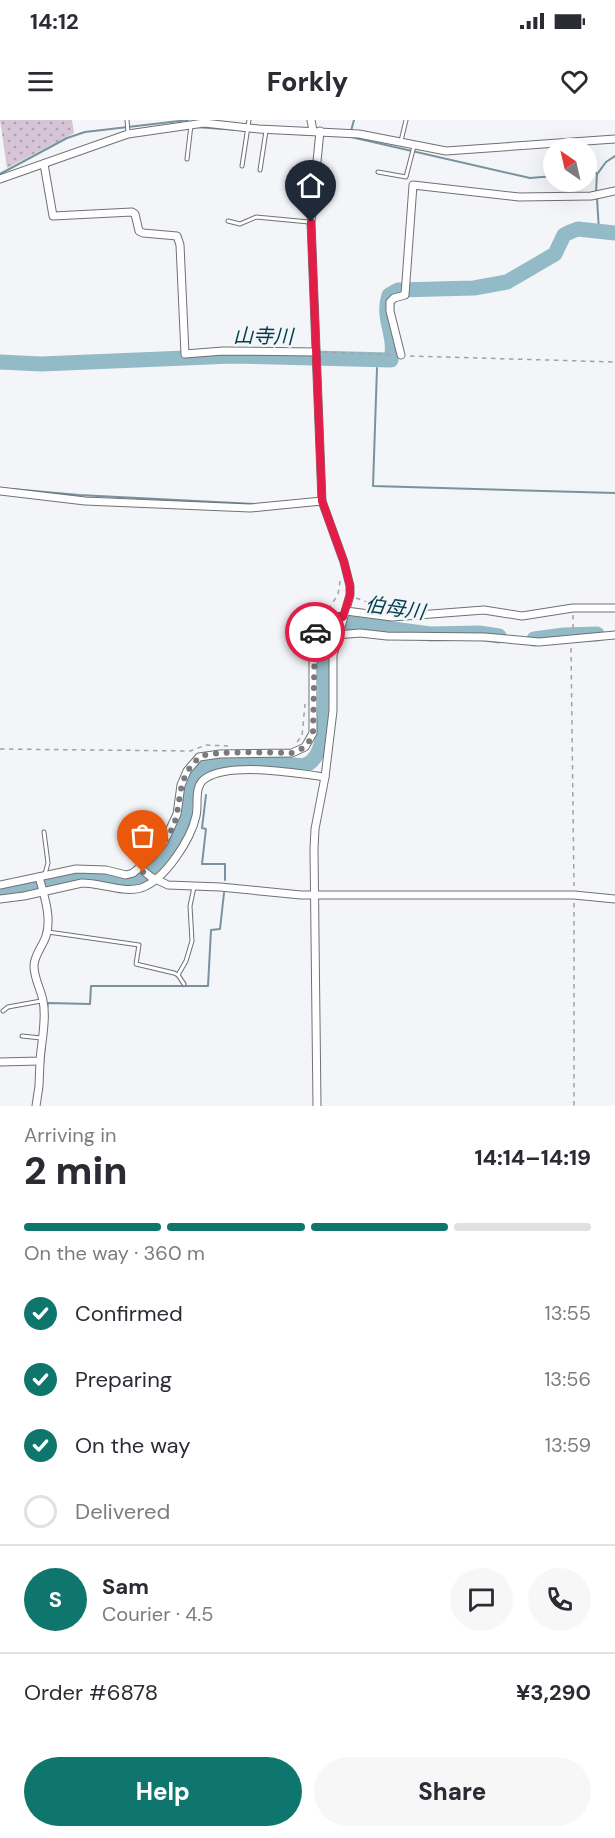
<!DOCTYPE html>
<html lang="en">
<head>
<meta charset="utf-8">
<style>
	:root { --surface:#fff; --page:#f7f7f7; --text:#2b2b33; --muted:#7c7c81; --line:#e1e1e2; --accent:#0f766e }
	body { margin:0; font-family:"DM Sans","Noto Sans JP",sans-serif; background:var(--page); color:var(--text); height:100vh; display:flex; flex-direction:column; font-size:22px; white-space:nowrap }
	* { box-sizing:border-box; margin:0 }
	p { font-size:20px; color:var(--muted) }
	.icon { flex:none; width:33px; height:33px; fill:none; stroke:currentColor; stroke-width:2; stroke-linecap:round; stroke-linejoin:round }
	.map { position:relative; height:986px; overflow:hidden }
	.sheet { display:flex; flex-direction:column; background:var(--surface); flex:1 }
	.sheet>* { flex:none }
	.needle { width:39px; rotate:326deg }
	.controls { position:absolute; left:543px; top:18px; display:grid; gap:12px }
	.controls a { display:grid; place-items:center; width:54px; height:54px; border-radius:50%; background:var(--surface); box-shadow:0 6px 24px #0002; font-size:30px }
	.pin { position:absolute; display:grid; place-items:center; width:51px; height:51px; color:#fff; margin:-62px -26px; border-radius:50% 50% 50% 0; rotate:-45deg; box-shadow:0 0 6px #0007 }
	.pin .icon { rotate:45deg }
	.courier { position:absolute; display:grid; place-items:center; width:60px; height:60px; margin:-30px; border:4px solid #e11d48; border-radius:50%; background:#fff; color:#222; box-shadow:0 2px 8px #0007 }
	.headline em { font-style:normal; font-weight:800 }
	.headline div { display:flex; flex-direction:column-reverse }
	.headline { display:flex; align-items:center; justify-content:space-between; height:102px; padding:0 24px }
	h1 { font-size:39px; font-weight:800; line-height:45px }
	.bar { display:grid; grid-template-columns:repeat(4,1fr); gap:9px 6px; align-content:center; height:72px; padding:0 24px }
	.bar i { height:8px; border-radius:4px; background:var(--line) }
	.bar .on { background:var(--accent) }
	.bar p { grid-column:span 4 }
	.line { display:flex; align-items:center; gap:15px; padding:0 24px; border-top:2px solid var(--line) }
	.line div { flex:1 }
	.round { display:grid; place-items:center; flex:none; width:63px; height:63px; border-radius:32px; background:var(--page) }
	ol { padding:0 24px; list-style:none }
	li { display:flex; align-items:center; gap:18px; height:66px }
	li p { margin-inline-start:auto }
	li .icon { padding:6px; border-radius:50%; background:var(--accent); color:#fff; stroke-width:4 }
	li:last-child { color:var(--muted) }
	li i { width:33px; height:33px; border:3px solid var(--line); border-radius:50% }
	.cta { display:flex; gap:12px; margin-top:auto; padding:12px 24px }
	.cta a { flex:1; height:69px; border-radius:36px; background:var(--accent); color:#fff; font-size:24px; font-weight:800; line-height:69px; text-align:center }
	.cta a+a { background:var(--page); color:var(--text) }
	.status { display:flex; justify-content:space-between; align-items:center; height:42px; padding:0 30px; background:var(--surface); direction:ltr }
	.status svg { height:16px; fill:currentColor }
	header { display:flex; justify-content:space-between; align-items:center; height:78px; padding:0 24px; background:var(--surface); font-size:27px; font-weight:800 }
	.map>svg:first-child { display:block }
	.grass { fill:url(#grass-dots) }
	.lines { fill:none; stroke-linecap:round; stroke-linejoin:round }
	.stream { stroke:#78939d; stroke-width:2 }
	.river { stroke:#93bac7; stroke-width:15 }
	.service-casing { stroke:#707175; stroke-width:5 }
	.minor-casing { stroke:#707175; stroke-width:9 }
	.path { stroke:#a2a2a5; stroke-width:1.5; stroke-dasharray:4.5 4.5; stroke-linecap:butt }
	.service { stroke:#fff; stroke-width:3 }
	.minor { stroke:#fff; stroke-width:7 }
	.done { stroke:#7a7a7d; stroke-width:6; stroke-dasharray:0 10.8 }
	.route { stroke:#e11d48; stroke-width:8 }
	.labels { text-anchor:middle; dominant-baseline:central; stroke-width:5; stroke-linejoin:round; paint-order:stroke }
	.water-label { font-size:20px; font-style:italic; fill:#003e4c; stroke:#f4f5f9 }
</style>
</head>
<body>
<div class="status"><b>14:12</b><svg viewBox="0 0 49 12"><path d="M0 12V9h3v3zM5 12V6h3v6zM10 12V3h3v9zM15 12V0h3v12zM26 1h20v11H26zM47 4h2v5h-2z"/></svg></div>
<header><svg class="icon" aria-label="menu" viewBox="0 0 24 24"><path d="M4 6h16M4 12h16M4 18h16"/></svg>Forkly<svg class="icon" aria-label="heart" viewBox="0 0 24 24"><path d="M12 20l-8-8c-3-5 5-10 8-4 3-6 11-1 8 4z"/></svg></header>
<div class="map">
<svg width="615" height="986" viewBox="0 0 615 986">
	<defs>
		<pattern id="grass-dots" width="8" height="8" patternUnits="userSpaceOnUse" patternTransform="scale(1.5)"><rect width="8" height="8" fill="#d5c5d6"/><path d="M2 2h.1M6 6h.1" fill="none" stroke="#aea1af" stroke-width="1.8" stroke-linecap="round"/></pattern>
	</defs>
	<rect width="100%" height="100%" fill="#f4f5f9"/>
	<!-- grass -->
	<path class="grass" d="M0,0H72L74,13L7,48Z"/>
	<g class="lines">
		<!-- stream -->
		<g class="stream">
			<path d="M195,7L311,15"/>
			<path d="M351,11L354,0"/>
			<path d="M351,17L530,58L554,56"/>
			<path d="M598,53L606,42L615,36"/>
			<path d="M0,54L67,18L85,12L188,0"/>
			<path d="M586,54L597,53L596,72"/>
			<path d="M597,78L599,111"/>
			<path d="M377,248L373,366L615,373"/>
			<path d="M12,369L79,375L255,384"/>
			<path d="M206,675L202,708L206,709L202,744H225V760"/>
			<path d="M47,888L48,883L90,884L91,866H208L211,810L220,809L224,773"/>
			<path d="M43,944L45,926"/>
		</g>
		<!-- river -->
		<g class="river">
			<path d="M0,242L41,244L233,236L391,240C397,216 381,199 389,175L398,170L474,168L507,162L555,134L564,115L570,112L578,109L615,113"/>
			<path d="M534,519L564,515L597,514"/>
			<path d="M0,772C9,770 18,770 27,768C45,765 62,757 81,756C96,755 111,761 126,763C145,765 175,730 181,713C188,695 181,665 197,653C208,644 224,643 237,642C250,641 264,641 278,643C286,643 297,647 305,645C333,637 325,552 324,529C327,514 334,507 348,503L430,514L479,513L499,516"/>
		</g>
		<defs>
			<g id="service">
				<path d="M127,0L128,12"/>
				<path d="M401,21L406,0"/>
				<path d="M187,39L191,5"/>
				<path d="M242,46L249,0"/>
				<path d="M260,50L266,11"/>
				<path d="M378,52L406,57L414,26"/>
				<path d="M317,61L333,63"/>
				<path d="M228,101L240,104L256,97L309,102"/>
				<path d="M44,712L48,743L45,754"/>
				<path d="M48,812L139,825L136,844L174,853L178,855L184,864"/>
				<path d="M178,855L186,841L192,821L190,786L194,767"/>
				<path d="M3,891L8,887L41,881"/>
				<path d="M22,916L41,918"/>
			</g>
			<g id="minor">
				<path d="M311,0L313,11"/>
				<path d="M44,44L53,96L132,92L135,94L139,111L143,113L177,116L180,125L185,234L223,231L316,232"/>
				<path d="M0,59L128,14L204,3L259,9L359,14L446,31L615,19"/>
				<path d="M401,235L390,191V182L394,178L405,175L413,65L519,77L591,76L615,71"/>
				<path d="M0,371L85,381L250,388L322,381"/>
				<path d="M346,491L392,497L484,490L522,496L573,488H615"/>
				<path d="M337,515L360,513L387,516L485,517L539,522L615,515"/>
				<path d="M140,748L151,757L168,765L220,767L301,775H574L615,779"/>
				<path d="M0,765L76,749L106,750L126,755L133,753L152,737L164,722L177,694L181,665L187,651L199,637L220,634L292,633L305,627L313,613V516C319,499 325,494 343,497"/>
				<path d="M0,779L24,776L82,763C101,763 122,773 141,768C165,760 191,719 196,696C199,683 193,666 206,658C232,642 296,653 325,657"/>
				<path d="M0,942L40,941C41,924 47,898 43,881C41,869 34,859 34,846C34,835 43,826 46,816C52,798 44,775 39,757"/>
				<path d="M36,986L39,966L40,941"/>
				<path d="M317,986L314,729L315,709L325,657L333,591V535L350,475V466L344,442L322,381L311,102L320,11"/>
			</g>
		</defs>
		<!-- service casing -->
		<use href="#service" class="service-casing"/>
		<!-- minor casing -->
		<use href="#minor" class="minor-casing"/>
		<!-- path -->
		<g class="path">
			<path d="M323,232L393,235"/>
			<path d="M410,236L615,242"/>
			<path d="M356,478L375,485L395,488"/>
			<path d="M328,489L338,475L340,461"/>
			<path d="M573,495V511"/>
			<path d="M571,528L574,766"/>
			<path d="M297,622L302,616L305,584"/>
			<path d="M0,629L190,631L206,625L228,626"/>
			<path d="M574,783V986"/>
		</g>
		<!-- service -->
		<use href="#service" class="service"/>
		<!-- minor -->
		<use href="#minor" class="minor"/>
	</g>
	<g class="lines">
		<!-- done -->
		<path class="done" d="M143,752L140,748C152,737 164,724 172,709C182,687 176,663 193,644C195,642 197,639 200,637C212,630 274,633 292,633C304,629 309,624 313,613L315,512"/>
		<!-- route -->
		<path class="route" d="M311,102L322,381L344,442L350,466V475L343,497C328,495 320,498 315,512"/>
	</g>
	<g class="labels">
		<!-- water labels -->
		<g class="water-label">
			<text transform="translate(263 216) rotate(1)">山寺川</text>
			<text transform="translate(395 488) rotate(8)">伯母川</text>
		</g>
	</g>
</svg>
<div class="controls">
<a><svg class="needle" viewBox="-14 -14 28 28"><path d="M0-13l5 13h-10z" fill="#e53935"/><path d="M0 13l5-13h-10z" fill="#7c7c81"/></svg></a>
</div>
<div class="pin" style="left:143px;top:752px;background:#ea580c"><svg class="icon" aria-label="bag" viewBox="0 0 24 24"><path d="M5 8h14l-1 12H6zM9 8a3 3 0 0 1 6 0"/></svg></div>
<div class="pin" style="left:311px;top:102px;background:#1f2937"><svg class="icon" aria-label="home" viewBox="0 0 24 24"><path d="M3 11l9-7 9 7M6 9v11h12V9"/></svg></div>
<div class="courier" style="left:315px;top:512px"><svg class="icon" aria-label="car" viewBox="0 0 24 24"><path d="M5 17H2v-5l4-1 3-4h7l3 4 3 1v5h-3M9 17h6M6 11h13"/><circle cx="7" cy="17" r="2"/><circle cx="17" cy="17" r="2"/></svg></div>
</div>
<section class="sheet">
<div class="headline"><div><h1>2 min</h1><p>Arriving in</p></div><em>14:14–14:19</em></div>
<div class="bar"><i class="on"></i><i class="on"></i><i class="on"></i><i></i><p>On the way · 360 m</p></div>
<ol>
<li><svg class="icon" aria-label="check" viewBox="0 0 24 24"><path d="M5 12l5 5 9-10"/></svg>Confirmed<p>13:55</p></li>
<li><svg class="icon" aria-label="check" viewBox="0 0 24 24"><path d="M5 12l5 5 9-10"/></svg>Preparing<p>13:56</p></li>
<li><svg class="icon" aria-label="check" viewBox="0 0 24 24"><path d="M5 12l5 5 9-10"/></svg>On the way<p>13:59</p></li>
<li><i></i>Delivered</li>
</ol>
<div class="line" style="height:108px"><b class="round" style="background:var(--accent);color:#fff">S</b><div><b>Sam</b><p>Courier · 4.5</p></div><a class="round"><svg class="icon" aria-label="chat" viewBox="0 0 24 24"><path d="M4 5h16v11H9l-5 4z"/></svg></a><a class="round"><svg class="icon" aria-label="phone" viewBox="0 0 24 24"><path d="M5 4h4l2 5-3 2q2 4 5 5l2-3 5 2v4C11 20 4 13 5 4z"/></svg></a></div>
<div class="line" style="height:78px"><div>Order #6878</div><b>¥3,290</b></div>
<div class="cta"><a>Help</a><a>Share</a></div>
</section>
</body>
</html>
